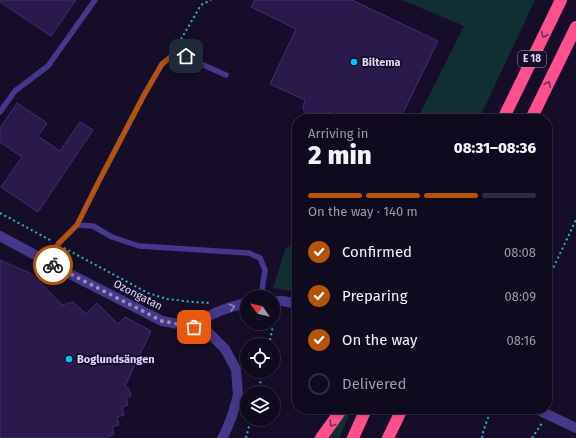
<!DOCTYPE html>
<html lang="en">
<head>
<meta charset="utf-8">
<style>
	:root { --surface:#100a1e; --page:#1e182b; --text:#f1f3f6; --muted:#9c9aa4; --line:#302b3c; --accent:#b45309 }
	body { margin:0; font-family:"Fira Sans",sans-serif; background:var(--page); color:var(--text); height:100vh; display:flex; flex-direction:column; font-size:15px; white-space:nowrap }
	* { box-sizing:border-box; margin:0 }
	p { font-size:13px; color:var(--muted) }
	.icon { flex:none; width:22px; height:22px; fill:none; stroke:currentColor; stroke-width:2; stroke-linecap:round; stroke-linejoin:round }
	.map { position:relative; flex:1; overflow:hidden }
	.drawer { position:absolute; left:292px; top:114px; width:260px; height:300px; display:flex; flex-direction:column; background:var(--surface); border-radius:16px; box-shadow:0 2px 6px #0003,0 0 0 1px var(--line) }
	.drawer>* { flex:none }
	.needle { width:26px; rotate:304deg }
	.tools { position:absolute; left:240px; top:290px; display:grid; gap:8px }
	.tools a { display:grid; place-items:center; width:40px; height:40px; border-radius:50%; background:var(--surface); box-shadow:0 2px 6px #0003,0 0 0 1px var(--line); font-size:20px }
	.pin { position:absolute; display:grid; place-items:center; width:34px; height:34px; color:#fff; margin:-17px; border-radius:8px; box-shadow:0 2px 6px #0006 }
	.courier { position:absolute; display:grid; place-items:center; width:40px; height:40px; margin:-20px; border:3px solid #b45309; border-radius:50%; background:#fff; color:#222; box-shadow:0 1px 5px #0007 }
	.headline em { font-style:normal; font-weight:800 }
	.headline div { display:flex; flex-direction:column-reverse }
	.headline { display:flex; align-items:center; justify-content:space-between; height:68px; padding:0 16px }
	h1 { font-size:26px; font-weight:800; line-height:30px }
	.bar { display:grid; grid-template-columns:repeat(4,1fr); gap:6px 4px; align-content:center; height:48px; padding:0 16px }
	.bar i { height:5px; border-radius:3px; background:var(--line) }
	.bar .current { background:var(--accent) }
	.bar p { grid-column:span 4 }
	ol { padding:0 16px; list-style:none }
	li { display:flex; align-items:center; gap:12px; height:44px }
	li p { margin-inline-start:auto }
	li .icon { padding:4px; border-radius:50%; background:var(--accent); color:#fff; stroke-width:4 }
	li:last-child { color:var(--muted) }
	li i { width:22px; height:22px; border:2px solid var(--line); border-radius:50% }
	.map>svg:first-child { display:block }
	.green { fill:#112f32 }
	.building { fill:#2a1a4a; stroke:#442a77 }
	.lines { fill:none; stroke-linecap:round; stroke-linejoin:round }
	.path { stroke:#29b4bf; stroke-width:2; stroke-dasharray:2 3; stroke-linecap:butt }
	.lane { stroke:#453789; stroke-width:5.5 }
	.street { stroke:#453789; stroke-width:10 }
	.highway { stroke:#ff508d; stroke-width:12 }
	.oneway { stroke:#7f2c55 }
	.oneway2 { stroke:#8b7ebe }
	.done { stroke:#998fb4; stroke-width:4; stroke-dasharray:0 7.2 }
	.route { stroke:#b45309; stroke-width:5 }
	.poi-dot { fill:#01c4ff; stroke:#160e28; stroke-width:1.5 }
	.labels { text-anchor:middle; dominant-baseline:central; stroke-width:4; stroke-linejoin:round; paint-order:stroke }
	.shield { fill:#160e28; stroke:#a399be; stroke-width:1 }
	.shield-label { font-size:10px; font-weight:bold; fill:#e0d5ff }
	.poi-label { font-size:11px; font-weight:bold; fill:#e0d5ff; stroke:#160e28; text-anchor:start }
	.street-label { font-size:11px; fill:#e0d5ff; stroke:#160e28 }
</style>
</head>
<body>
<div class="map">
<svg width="576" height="438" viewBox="0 0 576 438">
	<rect width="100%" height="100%" fill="#160e28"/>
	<!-- green -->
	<g class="green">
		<path d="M402,0H535L479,119H417L464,26Z"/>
		<path d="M297,238V292L273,288L285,250Z"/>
		<path d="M350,409H352L339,438H328Z"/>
	</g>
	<!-- building -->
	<g class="building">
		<path d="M0,0H76L51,36L0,2Z"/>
		<path d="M255,0H352L438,41L400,119H343L329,112L319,119H311L308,118L304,111L303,107L305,100L270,84L296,29L251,7Z"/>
		<path d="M17,103L47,123L38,136L60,151L80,122L93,130L38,212L1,187L22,157L0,142V128Z"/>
		<path d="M0,260L32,274L62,305L73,302L86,314L97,303L118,324L125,317L151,331L125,386L129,389L131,396L126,398L128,405L122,407L124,415L117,417L119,425L112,427L114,434L107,438H0Z"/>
	</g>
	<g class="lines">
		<!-- path -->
		<g class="path">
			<path d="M176,48L201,5L211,0"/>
			<path d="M0,213L50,240"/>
			<path d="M64,248L148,293L167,299L193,302L210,303"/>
			<path d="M547,281L576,220"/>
			<path d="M269,345L276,311"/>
			<path d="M258,393L263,371"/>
			<path d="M246,438L251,419"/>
			<path d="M482,438L483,432L491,409"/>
			<path d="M532,438L542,423"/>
		</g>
		<!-- lane -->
		<g class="lane">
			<path d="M0,112L15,91L48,66L95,0"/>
			<path d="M77,225L99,181L144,95L162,64L172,56L185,57L226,75"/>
			<path d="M47,261L59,243L77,225L93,226L112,237L139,246L249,253L260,258L265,270L261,297"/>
		</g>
		<!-- street -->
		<g class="street">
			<path d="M0,236L72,275L162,321L194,327L209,333L225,349L236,369L238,395L232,416L225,433L222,438"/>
			<path d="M273,301H283L297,304"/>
			<path d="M194,327C208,313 228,307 247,303"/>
			<path d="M536,409L576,428"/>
		</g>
		<!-- highway -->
		<g class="highway">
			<path d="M503,119L561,0"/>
			<path d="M531,119L576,27"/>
			<path d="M321,438L342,409"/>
			<path d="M353,438L366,409"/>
			<path d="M388,438L402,409"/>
		</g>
	</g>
	<!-- one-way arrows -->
	<defs><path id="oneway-chevron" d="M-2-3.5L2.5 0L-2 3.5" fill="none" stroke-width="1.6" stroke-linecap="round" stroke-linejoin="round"/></defs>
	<g class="oneway">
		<use href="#oneway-chevron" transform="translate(544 35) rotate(116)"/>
		<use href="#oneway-chevron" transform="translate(548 84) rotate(-64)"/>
		<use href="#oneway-chevron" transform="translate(332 424) rotate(126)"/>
	</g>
	<use class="oneway2" href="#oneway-chevron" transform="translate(232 307) rotate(-17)"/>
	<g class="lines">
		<!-- done -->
		<path class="done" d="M53,265L162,321L194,327"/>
		<!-- route -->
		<path class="route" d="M53,265L47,261L59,243L77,225L99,181L144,95L162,64L172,56H186"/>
	</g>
	<!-- markers -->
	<g class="poi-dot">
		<circle cx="354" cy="62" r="4"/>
		<circle cx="69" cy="359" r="4"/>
	</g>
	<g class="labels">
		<!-- shield labels -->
		<rect class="shield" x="518" y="51" width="28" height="16" rx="3"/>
		<g class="shield-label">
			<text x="532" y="59">E 18</text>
		</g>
		<!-- poi labels -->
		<g class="poi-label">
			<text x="362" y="62">Biltema</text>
			<text x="77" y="359">Boglundsängen</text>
		</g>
		<!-- street labels -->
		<g class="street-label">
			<text transform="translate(138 295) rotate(27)">Ozongatan</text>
		</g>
	</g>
</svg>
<div class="tools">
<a><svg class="needle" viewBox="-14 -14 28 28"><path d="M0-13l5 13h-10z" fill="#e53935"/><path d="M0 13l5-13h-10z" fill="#9c9aa4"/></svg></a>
<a><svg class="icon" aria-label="locate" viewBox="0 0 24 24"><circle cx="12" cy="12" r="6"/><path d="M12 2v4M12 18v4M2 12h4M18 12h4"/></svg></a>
<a><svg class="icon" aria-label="layers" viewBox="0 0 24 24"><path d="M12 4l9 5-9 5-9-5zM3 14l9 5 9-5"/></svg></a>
</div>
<div class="pin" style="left:194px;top:327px;background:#ea580c"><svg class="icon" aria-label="bag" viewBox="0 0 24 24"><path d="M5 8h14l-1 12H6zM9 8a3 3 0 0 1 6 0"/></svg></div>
<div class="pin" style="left:186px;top:56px;background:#1f2937"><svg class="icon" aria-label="home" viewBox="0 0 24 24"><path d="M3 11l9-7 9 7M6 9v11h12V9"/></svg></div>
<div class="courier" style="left:53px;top:265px"><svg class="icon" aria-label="bike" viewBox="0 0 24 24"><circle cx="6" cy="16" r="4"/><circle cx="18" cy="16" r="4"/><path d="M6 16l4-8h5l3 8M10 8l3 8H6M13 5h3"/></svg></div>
<section class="drawer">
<div class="headline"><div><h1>2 min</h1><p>Arriving in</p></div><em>08:31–08:36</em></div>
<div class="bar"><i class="current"></i><i class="current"></i><i class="current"></i><i></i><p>On the way · 140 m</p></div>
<ol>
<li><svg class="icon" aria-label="check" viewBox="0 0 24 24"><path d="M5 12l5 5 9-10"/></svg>Confirmed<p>08:08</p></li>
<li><svg class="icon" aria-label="check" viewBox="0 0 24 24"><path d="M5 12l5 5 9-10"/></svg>Preparing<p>08:09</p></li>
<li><svg class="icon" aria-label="check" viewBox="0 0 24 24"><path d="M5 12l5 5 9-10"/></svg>On the way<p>08:16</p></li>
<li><i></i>Delivered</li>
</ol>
</section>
</div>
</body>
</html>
